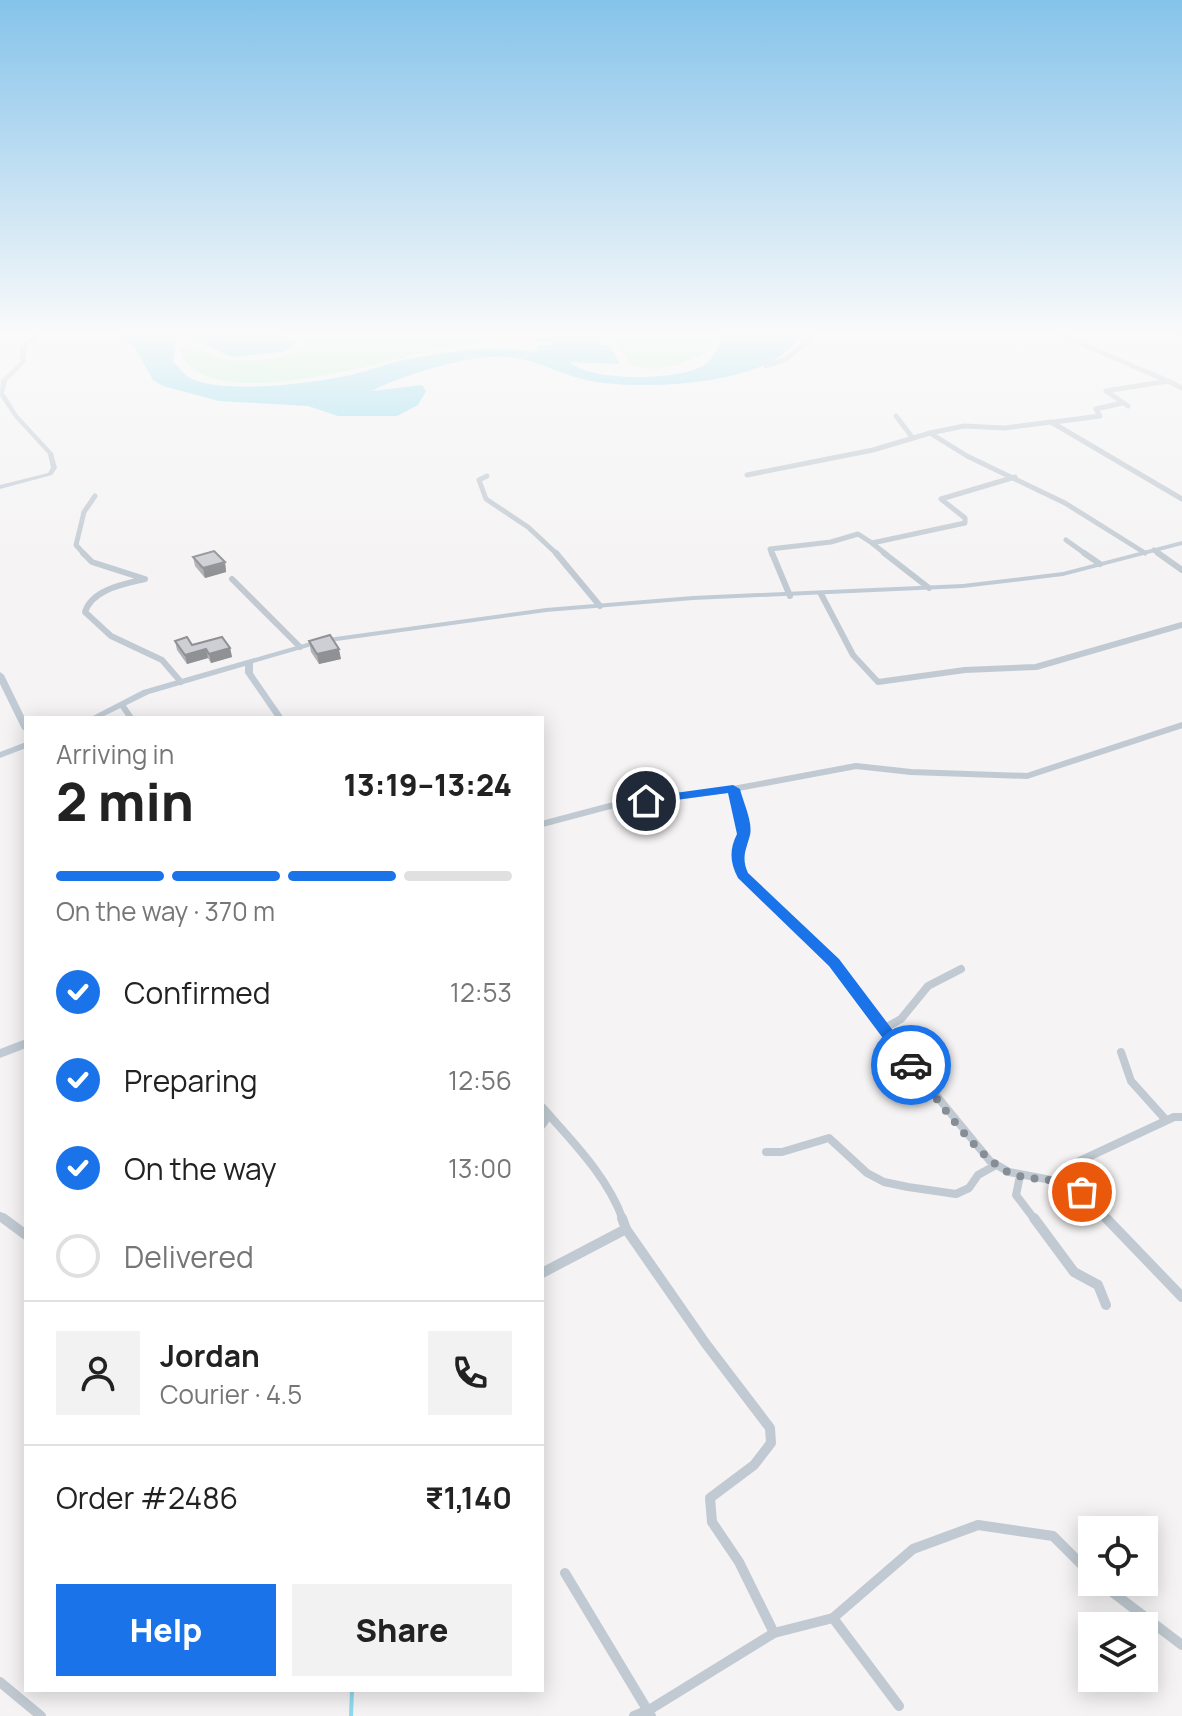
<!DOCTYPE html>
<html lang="en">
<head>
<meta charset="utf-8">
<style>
	:root { --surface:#fff; --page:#f2f2f2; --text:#222; --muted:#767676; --line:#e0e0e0; --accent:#1a73e8 }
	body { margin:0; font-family:Manrope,sans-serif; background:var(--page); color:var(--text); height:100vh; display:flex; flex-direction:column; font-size:30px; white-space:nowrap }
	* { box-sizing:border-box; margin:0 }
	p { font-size:26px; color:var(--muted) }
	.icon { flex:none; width:44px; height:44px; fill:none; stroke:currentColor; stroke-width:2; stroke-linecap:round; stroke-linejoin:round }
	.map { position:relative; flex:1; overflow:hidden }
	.details { position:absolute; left:24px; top:716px; width:520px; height:976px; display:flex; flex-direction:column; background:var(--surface); border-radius:0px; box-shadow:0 4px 20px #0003 }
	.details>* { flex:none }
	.tools { position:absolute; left:1078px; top:1516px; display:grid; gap:16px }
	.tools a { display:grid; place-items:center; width:80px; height:80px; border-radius:0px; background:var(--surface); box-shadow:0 4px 20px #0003; font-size:40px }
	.pin { position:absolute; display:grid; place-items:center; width:68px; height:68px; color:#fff; margin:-34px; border:4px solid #fff; border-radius:50%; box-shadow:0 2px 8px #0007 }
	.courier { position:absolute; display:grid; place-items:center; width:80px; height:80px; margin:-40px; border:6px solid #1a73e8; border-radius:50%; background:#fff; color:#222; box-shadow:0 2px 10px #0007 }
	.head em { font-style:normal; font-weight:800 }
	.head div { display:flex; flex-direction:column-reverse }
	.head { display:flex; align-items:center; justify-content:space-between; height:136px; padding:0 32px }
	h1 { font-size:52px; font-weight:800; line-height:60px }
	.bar { display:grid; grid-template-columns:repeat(4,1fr); gap:12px 8px; align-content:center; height:96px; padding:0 32px }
	.bar i { height:10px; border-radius:6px; background:var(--line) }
	.bar .selected { background:var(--accent) }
	.bar p { grid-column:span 4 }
	.line { display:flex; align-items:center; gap:20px; padding:0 32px; border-top:2px solid var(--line) }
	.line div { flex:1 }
	.round { display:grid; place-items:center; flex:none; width:84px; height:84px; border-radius:0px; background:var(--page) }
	ol { padding:0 32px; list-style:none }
	li { display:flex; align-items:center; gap:24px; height:88px }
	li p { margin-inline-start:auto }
	li .icon { padding:8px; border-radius:50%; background:var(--accent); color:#fff; stroke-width:4 }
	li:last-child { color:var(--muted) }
	li i { width:44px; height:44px; border:4px solid var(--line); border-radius:50% }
	.primary-button { display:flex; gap:16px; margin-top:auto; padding:16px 32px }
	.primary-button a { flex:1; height:92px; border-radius:0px; background:var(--accent); color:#fff; font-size:32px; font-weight:800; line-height:92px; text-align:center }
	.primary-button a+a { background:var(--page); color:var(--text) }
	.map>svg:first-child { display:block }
	.green { fill:#c3f1d5 }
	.water { fill:#90daee }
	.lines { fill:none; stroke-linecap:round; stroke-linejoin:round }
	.stream { stroke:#90daee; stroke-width:4 }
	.minor-far3 { stroke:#c1cad2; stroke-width:5 }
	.minor-far2 { stroke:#c1cad2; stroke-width:6 }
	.minor-far1 { stroke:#c1cad2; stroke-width:8 }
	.minor { stroke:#c1cad2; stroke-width:10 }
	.secondary { fill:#c1cbd6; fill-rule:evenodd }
	.wall { fill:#b0b2b7 }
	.shaded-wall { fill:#909195 }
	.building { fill:#cdcfd5; stroke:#909195; stroke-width:2 }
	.route { fill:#1a73e8 }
	.done { stroke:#868d94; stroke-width:8; stroke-dasharray:0 14.4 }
</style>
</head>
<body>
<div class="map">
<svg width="1182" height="1716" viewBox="0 0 1182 1716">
	<rect width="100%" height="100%" fill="#f5f3f3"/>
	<!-- green -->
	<g class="green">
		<path d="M293,335H540C505,342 471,343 436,350C384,360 208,418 180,352L181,348C196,343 203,352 217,357C239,364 287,361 306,346V342Z"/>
		<path d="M602,335H715L711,349C690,362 652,378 628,362L622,351Z"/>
	</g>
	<!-- water -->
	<path class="water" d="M118,335H282L299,342L283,352L231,357L193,338H177L173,361C178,366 183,374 190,378C223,395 318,383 355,374C375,369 394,361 414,358C455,351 495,344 536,352L539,349L535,347L555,344L535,340L562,335L601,337L600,345L610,346L620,364L570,362C588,382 688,382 708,362C715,355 720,343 724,335H806C796,341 788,351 778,358C734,385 640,390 591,381C563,376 536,359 508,357C474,353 402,375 372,391L422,385L426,391L418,405L397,416H338L308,406L219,401L163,386L153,380L135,348Z"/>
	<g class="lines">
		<!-- stream -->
		<path class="stream" d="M351,1716L352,1690"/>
		<!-- minor-far3 -->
		<g class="minor-far3">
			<path d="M1061,335L1168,381"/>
			<path d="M1176,335L1182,337"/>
			<path d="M766,366L786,359L815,335"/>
			<path d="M1128,406L1106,391L1168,381L1182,388"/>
			<path d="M896,416L912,437"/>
			<path d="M1054,422L1100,416L1096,409L1122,403"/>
			<path d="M930,433L964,426L1005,428L1051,422L1182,499"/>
			<path d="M747,475L873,450L930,433L967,456L1065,503L1145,553"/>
			<path d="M487,476L479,480L486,499L528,527L558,555"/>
			<path d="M1066,540L1087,555"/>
			<path d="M1154,550L1161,555"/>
			<path d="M85,555L76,545L84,512L95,496"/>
			<path d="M772,555L770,549L831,542L858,534L872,543"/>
			<path d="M887,555L872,543L965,523V518L941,499L1015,477"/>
		</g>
		<!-- minor-far2 -->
		<g class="minor-far2">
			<path d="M83,553L92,562L145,579C125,584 92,589 85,612L111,636L162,660L181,682"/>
			<path d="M556,553L600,606"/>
			<path d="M772,553L790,596"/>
			<path d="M884,553L929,588"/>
			<path d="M1084,553L1100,564"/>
			<path d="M1158,553L1182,570"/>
			<path d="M232,579L300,647"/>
			<path d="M821,594L853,655L878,682L965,670L1036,667L1182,625"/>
			<path d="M122,705L131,718"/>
			<path d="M733,789L856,766L911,772L1027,776L1182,725"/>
			<path d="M542,824L610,806L733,789L743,822L742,842"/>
		</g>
		<!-- minor-far1 -->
		<g class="minor-far1">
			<path d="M742,840L739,857L743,875L834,963L907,1060L990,1161L1009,1172L1072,1184L1107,1220"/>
			<path d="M885,1028L901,1019L928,986L961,969"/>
			<path d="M1121,1052L1131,1081L1166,1120"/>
			<path d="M542,1107C572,1141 608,1177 623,1220"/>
			<path d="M542,1125L549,1115"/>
			<path d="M766,1152H782L829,1138L867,1173L884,1182L908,1187L956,1194L969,1188L978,1175L996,1165"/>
			<path d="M1020,1176L1016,1195L1035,1220"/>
			<path d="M1072,1184L1068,1174L1071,1165L1174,1117H1182"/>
			<path d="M0,1216L6,1220"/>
		</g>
		<!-- minor -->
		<g class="minor">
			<path d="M3,1218L26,1235"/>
			<path d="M622,1218L626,1229L706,1344L770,1428L771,1443L754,1465L710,1498L712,1522L739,1562L774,1633L833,1618L913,1549L978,1525L1053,1536L1092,1575"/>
			<path d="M1034,1218L1074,1272L1098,1285L1106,1305"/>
			<path d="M1106,1218L1182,1297"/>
			<path d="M542,1273L626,1229"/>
			<path d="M565,1573L651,1716"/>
			<path d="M1099,1582L1182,1645"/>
			<path d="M833,1618L899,1706"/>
			<path d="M0,1682L41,1716"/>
			<path d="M634,1716L649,1710L774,1633"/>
		</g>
		<!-- secondary -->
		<g class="secondary">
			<path d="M34,335H40L26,347V362L7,381L4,393L18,415L53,453L57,468L52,475L0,489V485L48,473L51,468L48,454L14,417L0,396L1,380L20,362V346Z"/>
			<path d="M1182,541V545L1063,576L963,588L693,600L546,612L322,643L253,663V673L284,718H276L245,673V666L149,694L100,718H89L143,690L321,639L546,608L693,596L963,584L1063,572Z"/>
			<path d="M0,672L4,675L26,720V732L22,729L0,684Z"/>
			<path d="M26,742V748L0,758V752Z"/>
			<path d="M26,1039V1048L0,1058V1049Z"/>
		</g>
	</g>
	<!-- wall -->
	<g class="wall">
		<path d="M193,557L225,562L226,572L205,578L195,566Z"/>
		<path d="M175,641L192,645L230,648L232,657L211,663L208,658L187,664L177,650Z"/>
		<path d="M309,641L341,659L319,664L311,652Z"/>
	</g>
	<!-- shaded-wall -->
	<g class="shaded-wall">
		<path d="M225,562L226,572L205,578L203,568Z"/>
		<path d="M230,648L232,657L211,663L209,654Z"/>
		<path d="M206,649L208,658L187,664L185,655Z"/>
		<path d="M339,649L341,659L319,664L317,654Z"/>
	</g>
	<!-- building -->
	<g class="building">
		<path d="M214,551L225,562L203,568L193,557Z"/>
		<path d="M330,635L339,649L317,654L309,641Z"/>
		<path d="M187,637L192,645L222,637L230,648L209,654L206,649L185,655L175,641Z"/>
	</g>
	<!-- sky -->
	<linearGradient id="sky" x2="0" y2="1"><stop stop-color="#85c3ea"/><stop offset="0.58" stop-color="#fafafa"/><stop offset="1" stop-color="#fafafa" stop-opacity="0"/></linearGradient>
	<rect width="1182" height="575" fill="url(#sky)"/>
	<!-- route -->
	<path class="route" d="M733,785L740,789C743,802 753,822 750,835C746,850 741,858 748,873L839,959L916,1061V1069H906L829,966L738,878C730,863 729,850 737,834L728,793L646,804L639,801L646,797Z"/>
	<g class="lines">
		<!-- done -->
		<path class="done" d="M911,1065C934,1094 974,1154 1006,1171C1031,1184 1060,1174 1082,1192"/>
	</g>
</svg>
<div class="tools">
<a><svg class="icon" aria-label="locate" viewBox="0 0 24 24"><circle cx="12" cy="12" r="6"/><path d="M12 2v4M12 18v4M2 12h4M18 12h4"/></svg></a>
<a><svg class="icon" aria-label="layers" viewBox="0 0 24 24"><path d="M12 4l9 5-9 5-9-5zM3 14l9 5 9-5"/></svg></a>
</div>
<div class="pin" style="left:1082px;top:1192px;background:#ea580c"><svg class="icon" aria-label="bag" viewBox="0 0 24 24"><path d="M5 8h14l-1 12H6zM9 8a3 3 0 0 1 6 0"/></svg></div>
<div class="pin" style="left:646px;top:801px;background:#1f2937"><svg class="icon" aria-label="home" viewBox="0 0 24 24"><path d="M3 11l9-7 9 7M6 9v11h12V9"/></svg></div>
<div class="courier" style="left:911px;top:1065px"><svg class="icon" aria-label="car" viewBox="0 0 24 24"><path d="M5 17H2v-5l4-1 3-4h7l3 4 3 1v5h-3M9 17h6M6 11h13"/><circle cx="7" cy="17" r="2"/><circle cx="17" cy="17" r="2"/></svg></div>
<section class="details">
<div class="head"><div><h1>2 min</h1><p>Arriving in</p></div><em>13:19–13:24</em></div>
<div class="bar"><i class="selected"></i><i class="selected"></i><i class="selected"></i><i></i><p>On the way · 370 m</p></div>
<ol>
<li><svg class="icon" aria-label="check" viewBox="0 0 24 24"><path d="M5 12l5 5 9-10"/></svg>Confirmed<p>12:53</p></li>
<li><svg class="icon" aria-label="check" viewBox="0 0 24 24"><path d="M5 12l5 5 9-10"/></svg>Preparing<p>12:56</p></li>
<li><svg class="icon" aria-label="check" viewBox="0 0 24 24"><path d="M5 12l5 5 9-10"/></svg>On the way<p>13:00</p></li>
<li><i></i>Delivered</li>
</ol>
<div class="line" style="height:144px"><a class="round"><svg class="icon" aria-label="person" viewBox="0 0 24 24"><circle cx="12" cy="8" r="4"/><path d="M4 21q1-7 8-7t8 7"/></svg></a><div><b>Jordan</b><p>Courier · 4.5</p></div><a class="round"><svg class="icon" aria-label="phone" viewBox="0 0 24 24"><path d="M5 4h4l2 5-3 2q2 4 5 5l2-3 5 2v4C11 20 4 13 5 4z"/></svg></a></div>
<div class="line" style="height:104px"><div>Order #2486</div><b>₹1,140</b></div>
<div class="primary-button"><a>Help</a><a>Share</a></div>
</section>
</div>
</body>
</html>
